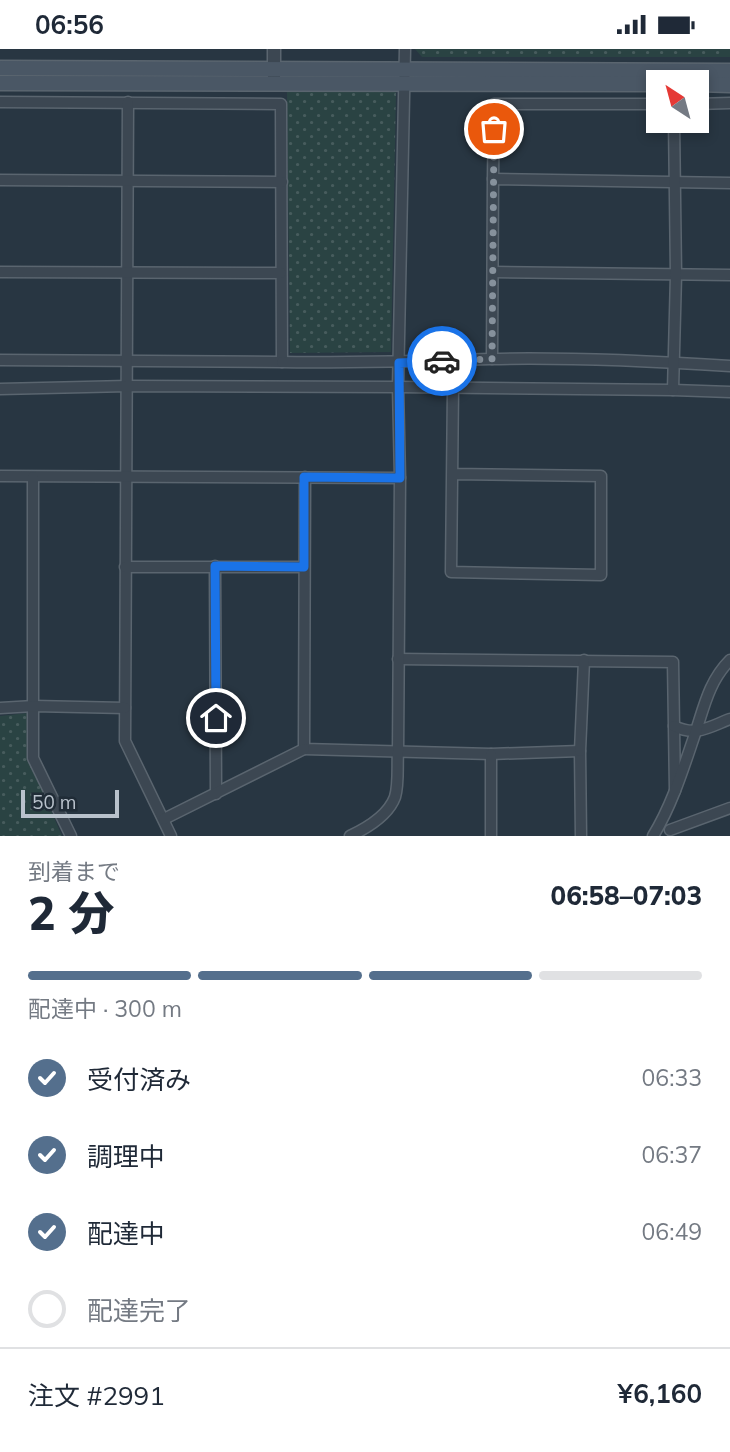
<!DOCTYPE html>
<html lang="ja">
<head>
<meta charset="utf-8">
<style>
	:root { --surface:#fff; --page:#f6f6f7; --text:#1f2937; --muted:#747a83; --line:#e0e1e3; --accent:#546f8d }
	body { margin:0; font-family:Mulish,"Noto Sans JP",sans-serif; background:var(--page); color:var(--text); height:100vh; display:flex; flex-direction:column; font-size:26px; white-space:nowrap }
	* { box-sizing:border-box; margin:0 }
	p { font-size:23px; color:var(--muted) }
	.icon { flex:none; width:38px; height:38px; fill:none; stroke:currentColor; stroke-width:2; stroke-linecap:round; stroke-linejoin:round }
	.map { position:relative; height:787px; overflow:hidden }
	.details { display:flex; flex-direction:column; background:var(--surface); flex:1 }
	.details>* { flex:none }
	.needle { width:46px; rotate:324deg }
	.fabs { position:absolute; left:646px; top:21px; display:grid; gap:14px }
	.fabs a { display:grid; place-items:center; width:63px; height:63px; border-radius:0px; background:var(--surface); box-shadow:0 4px 10px #0003; font-size:35px }
	.scale { position:absolute; left:21px; bottom:18px; width:98px; box-sizing:border-box; padding-left:7px; border:4px solid #b9c2cc; border-top:0; font-size:19px; line-height:24px; white-space:nowrap; color:#b9c2cc; -webkit-text-stroke:5px #202c37; paint-order:stroke }
	.pin { position:absolute; display:grid; place-items:center; width:60px; height:60px; color:#fff; margin:-30px; border:4px solid #fff; border-radius:50%; box-shadow:0 2px 7px #0007 }
	.courier { position:absolute; display:grid; place-items:center; width:70px; height:70px; margin:-35px; border:5px solid #1a73e8; border-radius:50%; background:#fff; color:#222; box-shadow:0 2px 9px #0007 }
	.overview em { font-style:normal; font-weight:800 }
	.overview div { display:flex; flex-direction:column-reverse }
	.overview { display:flex; align-items:center; justify-content:space-between; height:119px; padding:0 28px }
	h1 { font-size:46px; font-weight:800; line-height:52px }
	.bar { display:grid; grid-template-columns:repeat(4,1fr); gap:10px 7px; align-content:center; height:84px; padding:0 28px }
	.bar i { height:9px; border-radius:5px; background:var(--line) }
	.bar .active { background:var(--accent) }
	.bar p { grid-column:span 4 }
	.line { display:flex; align-items:center; gap:18px; padding:0 28px; border-top:2px solid var(--line) }
	.line div { flex:1 }
	ol { padding:0 28px; list-style:none }
	li { display:flex; align-items:center; gap:21px; height:77px }
	li p { margin-inline-start:auto }
	li .icon { padding:7px; border-radius:50%; background:var(--accent); color:#fff; stroke-width:4 }
	li:last-child { color:var(--muted) }
	li i { width:38px; height:38px; border:4px solid var(--line); border-radius:50% }
	.status { display:flex; justify-content:space-between; align-items:center; height:49px; padding:0 35px; background:var(--surface); direction:ltr }
	.status svg { height:19px; fill:currentColor }
	.map>svg:first-child { display:block }
	.green { fill:url(#green-dots) }
	.lines { fill:none; stroke-linecap:round; stroke-linejoin:round }
	.minor-casing { stroke:#5a656f; stroke-width:13 }
	.tertiary-casing { stroke:#5a656f; stroke-width:15 }
	.secondary-casing { stroke:#5a656f; stroke-width:17 }
	.minor { stroke:#3c4752; stroke-width:10 }
	.tertiary { stroke:#3c4752; stroke-width:12 }
	.secondary { stroke:#4a5765; stroke-width:14 }
	.done { stroke:#86919c; stroke-width:7; stroke-dasharray:0 12.6 }
	.route { stroke:#1a73e8; stroke-width:9 }
</style>
</head>
<body>
<div class="status"><b>06:56</b><svg viewBox="0 0 49 12"><path d="M0 12V9h3v3zM5 12V6h3v6zM10 12V3h3v9zM15 12V0h3v12zM26 1h20v11H26zM47 4h2v5h-2z"/></svg></div>
<div class="map">
<svg width="730" height="787" viewBox="0 0 730 787">
	<defs>
		<pattern id="green-dots" width="8" height="8" patternUnits="userSpaceOnUse" patternTransform="scale(1.75)"><rect width="8" height="8" fill="#2a4343"/><path d="M2 2h.1M6 6h.1" fill="none" stroke="#475c5d" stroke-width="1.8" stroke-linecap="round"/></pattern>
	</defs>
	<rect width="100%" height="100%" fill="#283642"/>
	<!-- green -->
	<g class="green">
		<path d="M415,0H730V8H422Z"/>
		<path d="M287,42H396L391,303L290,304Z"/>
		<path d="M28,664V709L62,787H0V667Z"/>
	</g>
	<g class="lines">
		<defs>
			<g id="minor">
				<path d="M0,53L281,55L282,313L0,311"/>
				<path d="M128,53L125,692L171,787"/>
				<path d="M696,55L730,54"/>
				<path d="M493,130L494,55H658"/>
				<path d="M0,131L282,133"/>
				<path d="M0,223L281,224"/>
				<path d="M493,223L730,226"/>
				<path d="M492,310L493,130L730,134"/>
				<path d="M282,313C352,314 421,312 490,310C570,308 651,312 730,317"/>
				<path d="M0,340L128,337L398,338L673,341L730,343"/>
				<path d="M673,341L676,226L674,72"/>
				<path d="M452,425L601,427V526L451,523L453,339"/>
				<path d="M0,427L400,429"/>
				<path d="M33,428V709L71,787"/>
				<path d="M305,428L304,700L491,705L580,702L581,787"/>
				<path d="M215,517L216,745"/>
				<path d="M125,518H304"/>
				<path d="M398,610L673,613L675,742"/>
				<path d="M0,659L34,657L125,659"/>
				<path d="M674,677C696,688 709,678 730,670"/>
				<path d="M580,702L584,611"/>
				<path d="M491,705V787"/>
				<path d="M164,770L304,700"/>
				<path d="M670,781L730,759"/>
				<path d="M350,787C367,779 388,767 395,748C399,735 397,717 398,703L400,429L398,338L405,0"/>
				<path d="M653,787C672,756 683,720 695,685C704,658 709,632 730,611"/>
			</g>
			<path id="tertiary" d="M274,0V30"/>
			<g id="secondary">
				<path d="M0,19L730,22"/>
				<path d="M0,34L658,35"/>
				<path d="M696,35L730,36"/>
			</g>
		</defs>
		<!-- minor casing -->
		<use href="#minor" class="minor-casing"/>
		<!-- tertiary casing -->
		<use href="#tertiary" class="tertiary-casing"/>
		<!-- secondary casing -->
		<use href="#secondary" class="secondary-casing"/>
		<!-- minor -->
		<use href="#minor" class="minor"/>
		<!-- tertiary -->
		<use href="#tertiary" class="tertiary"/>
		<!-- secondary -->
		<use href="#secondary" class="secondary"/>
	</g>
	<g class="lines">
		<!-- done -->
		<path class="done" d="M442,312L492,310L494,80"/>
		<!-- route -->
		<path class="route" d="M216,669L215,517L304,518V428L400,429L399,314L442,312"/>
	</g>
</svg>
<div class="fabs">
<a><svg class="needle" viewBox="-14 -14 28 28"><path d="M0-13l5 13h-10z" fill="#e53935"/><path d="M0 13l5-13h-10z" fill="#747a83"/></svg></a>
</div>
<div class="scale">50 m</div>
<div class="pin" style="left:494px;top:80px;background:#ea580c"><svg class="icon" aria-label="bag" viewBox="0 0 24 24"><path d="M5 8h14l-1 12H6zM9 8a3 3 0 0 1 6 0"/></svg></div>
<div class="pin" style="left:216px;top:669px;background:#1f2937"><svg class="icon" aria-label="home" viewBox="0 0 24 24"><path d="M3 11l9-7 9 7M6 9v11h12V9"/></svg></div>
<div class="courier" style="left:442px;top:312px"><svg class="icon" aria-label="car" viewBox="0 0 24 24"><path d="M5 17H2v-5l4-1 3-4h7l3 4 3 1v5h-3M9 17h6M6 11h13"/><circle cx="7" cy="17" r="2"/><circle cx="17" cy="17" r="2"/></svg></div>
</div>
<section class="details">
<div class="overview"><div><h1>2 分</h1><p>到着まで</p></div><em>06:58–07:03</em></div>
<div class="bar"><i class="active"></i><i class="active"></i><i class="active"></i><i></i><p>配達中 · 300 m</p></div>
<ol>
<li><svg class="icon" aria-label="check" viewBox="0 0 24 24"><path d="M5 12l5 5 9-10"/></svg>受付済み<p>06:33</p></li>
<li><svg class="icon" aria-label="check" viewBox="0 0 24 24"><path d="M5 12l5 5 9-10"/></svg>調理中<p>06:37</p></li>
<li><svg class="icon" aria-label="check" viewBox="0 0 24 24"><path d="M5 12l5 5 9-10"/></svg>配達中<p>06:49</p></li>
<li><i></i>配達完了</li>
</ol>
<div class="line" style="height:91px"><div>注文 #2991</div><b>¥6,160</b></div>
</section>
</body>
</html>
